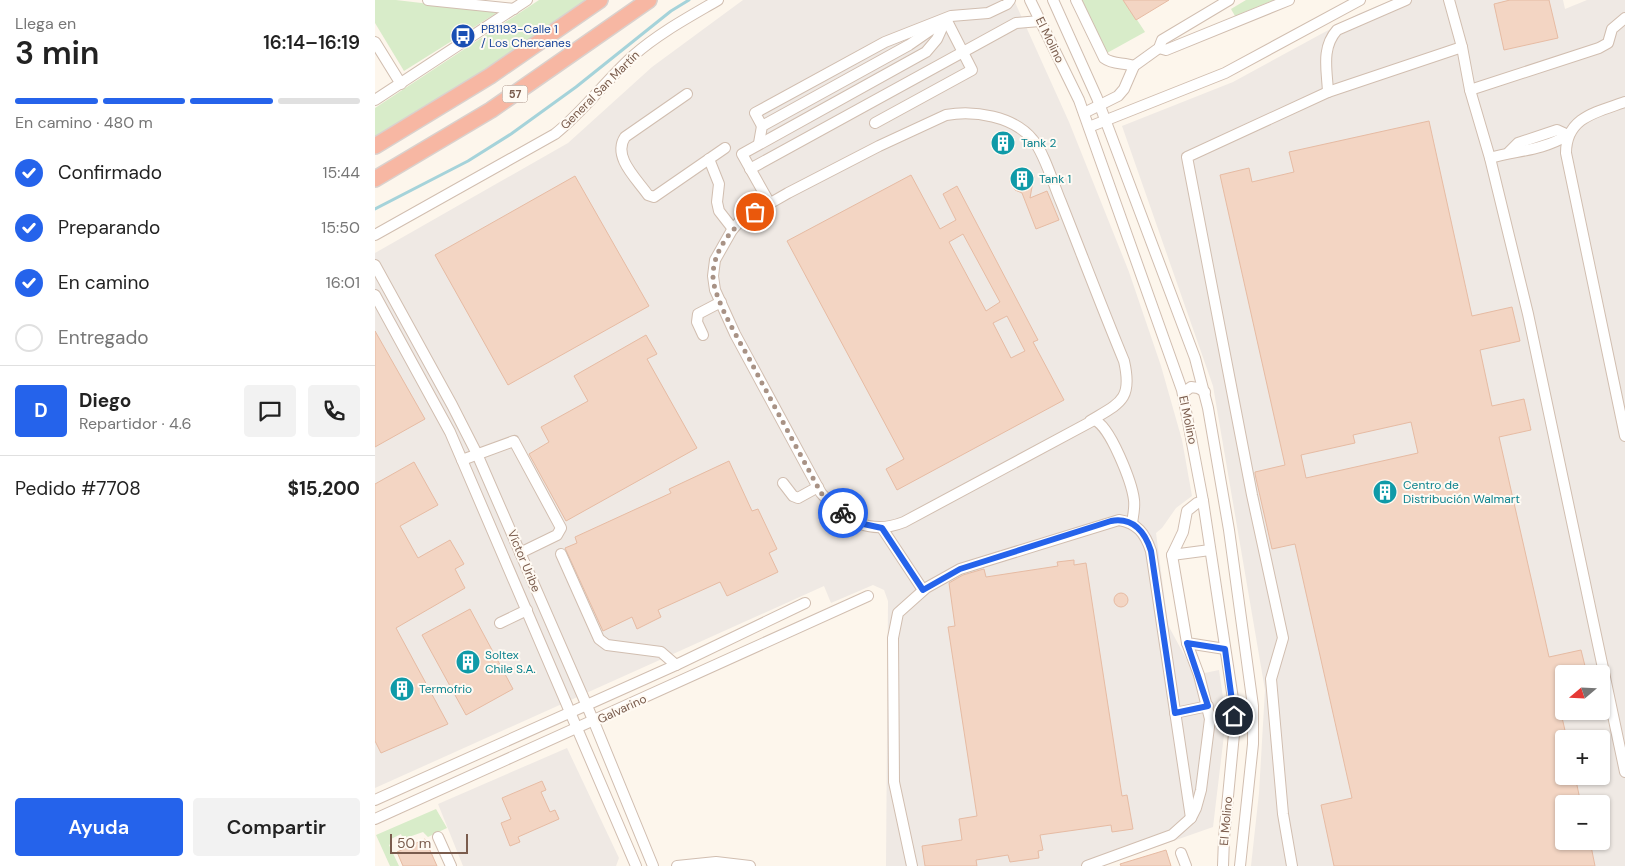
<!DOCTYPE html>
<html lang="es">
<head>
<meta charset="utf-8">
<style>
	:root { --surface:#fff; --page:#f2f2f2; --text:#222; --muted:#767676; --line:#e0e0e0; --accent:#2563eb }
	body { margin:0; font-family:"DM Sans",sans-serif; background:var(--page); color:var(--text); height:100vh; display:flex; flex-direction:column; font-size:19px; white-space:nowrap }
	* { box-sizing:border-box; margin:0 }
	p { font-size:16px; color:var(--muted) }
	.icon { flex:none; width:28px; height:28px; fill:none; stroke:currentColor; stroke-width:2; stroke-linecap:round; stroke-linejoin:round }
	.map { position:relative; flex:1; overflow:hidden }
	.panel { display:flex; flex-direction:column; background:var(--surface); width:375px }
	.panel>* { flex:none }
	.needle { width:32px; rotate:251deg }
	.tools { position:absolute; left:1180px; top:665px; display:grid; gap:10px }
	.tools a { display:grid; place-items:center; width:55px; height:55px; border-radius:5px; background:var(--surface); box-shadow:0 1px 4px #0004; font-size:25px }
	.scale { position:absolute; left:15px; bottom:12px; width:78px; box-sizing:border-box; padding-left:5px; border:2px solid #7a5c4d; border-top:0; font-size:14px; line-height:18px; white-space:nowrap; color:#7a5c4d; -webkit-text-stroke:4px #fffaf3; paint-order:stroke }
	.pin { position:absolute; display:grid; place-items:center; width:42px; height:42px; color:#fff; margin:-21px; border:2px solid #fff; border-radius:50%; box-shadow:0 1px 5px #0007 }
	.courier { position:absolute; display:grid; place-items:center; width:50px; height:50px; margin:-25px; border:4px solid #2563eb; border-radius:50%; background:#fff; color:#222; box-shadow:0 1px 6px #0007 }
	.summary em { font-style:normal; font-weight:600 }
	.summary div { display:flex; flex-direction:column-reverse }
	.summary { display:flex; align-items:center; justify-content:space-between; height:85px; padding:0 15px }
	h1 { font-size:32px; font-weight:600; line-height:38px }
	.bar { display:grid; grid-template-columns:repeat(4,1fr); gap:8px 5px; align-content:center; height:60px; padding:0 15px }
	.bar i { height:6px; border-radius:4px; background:var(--line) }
	.bar .active { background:var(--accent) }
	.bar p { grid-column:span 4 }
	.line { display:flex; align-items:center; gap:12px; padding:0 15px; border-top:1px solid var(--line) }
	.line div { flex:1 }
	.round { display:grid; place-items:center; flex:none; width:52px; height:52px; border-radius:5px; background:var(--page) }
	ol { padding:0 15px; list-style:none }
	li { display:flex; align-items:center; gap:15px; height:55px }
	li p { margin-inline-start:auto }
	li .icon { padding:5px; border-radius:50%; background:var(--accent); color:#fff; stroke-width:4 }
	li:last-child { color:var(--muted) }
	li i { width:28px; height:28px; border:2px solid var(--line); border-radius:50% }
	.button { display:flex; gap:10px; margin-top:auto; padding:10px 15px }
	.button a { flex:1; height:58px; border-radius:5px; background:var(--accent); color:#fff; font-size:20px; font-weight:600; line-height:58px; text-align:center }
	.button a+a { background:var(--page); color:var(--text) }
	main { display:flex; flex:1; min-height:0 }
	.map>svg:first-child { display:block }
	.industrial { fill:#efe9e4; fill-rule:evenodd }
	.green { fill:#d8ecc9 }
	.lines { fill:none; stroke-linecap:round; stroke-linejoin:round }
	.stream { stroke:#a5d3da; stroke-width:3 }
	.building { fill:#f3d5c3; stroke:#e6bba3; fill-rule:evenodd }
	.minor-casing { stroke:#d1beb0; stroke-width:12 }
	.highway-casing { stroke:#dad1cd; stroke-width:18 }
	.minor { stroke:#fff; stroke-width:10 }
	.highway { stroke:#f7b7a3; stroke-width:15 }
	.done { stroke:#a89285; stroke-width:5; stroke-dasharray:0 9 }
	.route { stroke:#2563eb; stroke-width:6 }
	.labels { text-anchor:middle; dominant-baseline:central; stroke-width:4; stroke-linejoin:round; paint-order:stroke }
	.shield { fill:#fffaf3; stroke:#a28b7f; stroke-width:1 }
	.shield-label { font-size:11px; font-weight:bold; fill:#7a5c4d }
	.transit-label { font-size:12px; fill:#164399; stroke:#fffaf3; text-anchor:start }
	.street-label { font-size:12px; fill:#7a5c4d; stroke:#fffaf3 }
	.culture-label { font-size:12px; fill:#0d838f; stroke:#fffaf3; text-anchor:start }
</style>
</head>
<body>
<main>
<section class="panel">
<div class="summary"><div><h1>3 min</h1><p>Llega en</p></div><em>16:14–16:19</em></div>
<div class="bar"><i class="active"></i><i class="active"></i><i class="active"></i><i></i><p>En camino · 480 m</p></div>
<ol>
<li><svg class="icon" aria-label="check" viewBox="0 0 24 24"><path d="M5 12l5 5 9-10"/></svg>Confirmado<p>15:44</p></li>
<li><svg class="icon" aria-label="check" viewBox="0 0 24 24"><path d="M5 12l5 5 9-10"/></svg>Preparando<p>15:50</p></li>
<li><svg class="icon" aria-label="check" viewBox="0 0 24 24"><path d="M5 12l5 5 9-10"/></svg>En camino<p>16:01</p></li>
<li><i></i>Entregado</li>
</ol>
<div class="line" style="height:90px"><b class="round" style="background:var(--accent);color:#fff">D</b><div><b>Diego</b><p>Repartidor · 4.6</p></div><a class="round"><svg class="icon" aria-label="chat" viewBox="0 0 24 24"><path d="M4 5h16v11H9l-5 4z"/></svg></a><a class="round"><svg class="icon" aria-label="phone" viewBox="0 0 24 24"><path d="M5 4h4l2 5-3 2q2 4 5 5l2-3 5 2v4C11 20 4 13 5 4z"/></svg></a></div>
<div class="line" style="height:65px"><div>Pedido #7708</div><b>$15,200</b></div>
<div class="button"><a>Ayuda</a><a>Compartir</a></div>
</section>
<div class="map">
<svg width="1250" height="866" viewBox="0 0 1250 866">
	<rect width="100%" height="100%" fill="#fdf6ec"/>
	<!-- industrial -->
	<g class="industrial">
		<path d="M368,0H639L694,122L754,272L786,366L807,440L817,496L801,508L787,528L781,533L793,625L820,675L844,670L851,718L838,827L727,866H511L513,601L509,590L498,585L456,603L449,586L0,788V253L193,143L277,67Z"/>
		<path d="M1017,0H1188L1190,9L1212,0H1250V866H876L884,793L890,690L838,386L747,126L858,82L983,14ZM1189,674H1226V711H1189ZM1189,739H1226V776H1189ZM1189,804H1226V841H1189Z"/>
		<path d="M192,748L244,858L241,866H88L63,804Z"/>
	</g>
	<!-- green -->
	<g class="green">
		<path d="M0,0H21L123,12L29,71L0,23Z"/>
		<path d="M164,0H213L131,58L0,140V108Z"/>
		<path d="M707,0H749L770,32L732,53Z"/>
		<path d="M871,0H899L860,16L856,9Z"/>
		<path d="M61,809L72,828L53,837L48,832L28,839L26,834L16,839L17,843L14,845L24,866H15L1,835Z"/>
	</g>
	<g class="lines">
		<!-- stream -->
		<path class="stream" d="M0,209L93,161L136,134L201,87L296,11L314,0"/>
	</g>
	<!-- building -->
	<g class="building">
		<path d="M748,0H794L761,20Z"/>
		<path d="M1135,0H1174L1183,38L1129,50L1119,4Z"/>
		<path d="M1054,121L1097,316L1137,307L1145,341L1105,350L1117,406L1149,399L1156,430L1124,437L1174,657L1206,650L1212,674H1189V694L1182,696L1192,739H1189V776H1200L1206,804H1189V841H1215L1220,866H959L946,805L977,798L920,544L897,549L880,474V472L910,465L845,175L874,168L877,182L919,172L914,152ZM1036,422L1043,453L931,478L926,455L980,443L978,435Z"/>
		<circle cx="628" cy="143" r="12"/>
		<path d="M645,167L653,169L659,176L655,198L672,191L684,220L661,229L647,193L640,190L635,182L636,174Z"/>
		<path d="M536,175L565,229L581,220L568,194L582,186L663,340L658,342L689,400L522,490L511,469L529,459L412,241ZM588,234L625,302L611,311L574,242ZM632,316L650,351L636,358L618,323Z"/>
		<path d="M200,176L274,306L133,385L60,255Z"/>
		<path d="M0,331L50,419L0,447Z"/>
		<path d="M271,335L282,354L272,359L322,448L191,521L154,454L174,442L166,427L213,401L199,376Z"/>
		<path d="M354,461L377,511L383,509L402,549L394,553L403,572L352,596L345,582L283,610L286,617L262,629L257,617L228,631L190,548L202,543L200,537L296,493L294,489Z"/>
		<path d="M39,462L63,505L25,526L43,558L75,540L89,564L80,569L90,588L21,628L73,724L6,753L0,741V484Z"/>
		<path d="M699,560V565L711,563L747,796L752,795L758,829L737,832L736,825L665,835L668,850L663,851L664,858L635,862L633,855L601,860L602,866H550L547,846L587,840L584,819L602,816L573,627L580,626L574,583L588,575L605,570L609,569L611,577L683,566L682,562Z"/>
		<circle cx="746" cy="600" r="7"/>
		<path d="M95,609L138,689L91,715L47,635Z"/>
		<path d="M167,781L171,790L166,792L175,812L180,810L184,819L143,837L145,842L135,846L126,823L136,819L127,798Z"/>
		<path d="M50,839L62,866H28L22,852Z"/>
		<path d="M791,850L796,866H746L745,864Z"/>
	</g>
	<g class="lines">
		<defs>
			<g id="minor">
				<path d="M53,0L139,9"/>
				<path d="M655,0L704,100L807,390L828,501L858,699L859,734L849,838L848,866"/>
				<path d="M678,0L722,98L820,358L833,408L854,530L878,706V744L865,866"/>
				<path d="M701,0L729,58C738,65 748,62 759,66"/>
				<path d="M1074,0L1087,47"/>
				<path d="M0,42L26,84"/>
				<path d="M784,48L791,50L914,0"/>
				<path d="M1095,90L1224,48L1233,43L1237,29L1250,18"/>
				<path d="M953,92C952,70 946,48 962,30L1031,0"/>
				<path d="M312,94L250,137C237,157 262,179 273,195L279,197L350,148"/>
				<path d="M0,100L152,0"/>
				<path d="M1250,102C1222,112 1191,117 1191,153L1250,436"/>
				<path d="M709,113L743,96L749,89L759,66L784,48L787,40L854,0"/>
				<path d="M500,123L597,70L571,19"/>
				<path d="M387,126L380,113L510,42L576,16L613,13L632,4L635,0"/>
				<path d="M714,127L850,73L985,0"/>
				<path d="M384,143L387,126L534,45L560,27"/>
				<path d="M1134,152L1143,143L1182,130L1193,135"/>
				<path d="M1115,158C1144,150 1166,151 1193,135"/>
				<path d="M334,159L344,184L342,202L344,211L358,229"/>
				<path d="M375,169L641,23L665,21"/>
				<path d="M395,204L367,154L551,52L562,39L571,19"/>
				<path d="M0,235L180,134C209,111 231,80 259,55C284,33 314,17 343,0"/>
				<path d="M0,265L77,405L102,454L219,722L278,866"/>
				<path d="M0,295L75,432L261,866"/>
				<path d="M328,335L322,322L323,314L346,302"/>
				<path d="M808,393L816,387L823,388L830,392"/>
				<path d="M715,421C745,403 758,400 749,361C727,308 707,255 686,202C679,186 669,152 658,140C639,116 599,110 571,115L504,146L413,193L366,220L357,230L340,260L338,276L340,290L360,334L446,493C470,520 494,536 529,522L719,420C735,425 757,483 759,500C760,508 758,516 757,523"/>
				<path d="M87,460L139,441L186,528L182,535L145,553"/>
				<path d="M408,483L418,496L423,498L443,487"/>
				<path d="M828,501L822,503L812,511L808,532L797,555L812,643L850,649"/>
				<path d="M507,528L548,590"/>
				<path d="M186,554L224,639L232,645L286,652L301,665"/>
				<path d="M797,555L835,550"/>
				<path d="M125,623L152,610"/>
				<path d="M800,713L833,706"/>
				<path d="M0,800L301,665L430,603"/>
				<path d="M0,819L493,596"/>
				<path d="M63,837L76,866"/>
				<path d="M806,853L811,866"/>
				<path d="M302,866L341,862L375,866"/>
				<path d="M537,866L519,782L518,638L523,613L551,588L585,569L744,520C762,523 770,533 776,551L816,818"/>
				<path d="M712,866L797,835L816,818L821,808L826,790L835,719L824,675L812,643"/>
				<path d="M917,866L908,814L896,679L908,638L877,495L812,157L953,92L1087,47L1095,90L1115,158L1153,314L1250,772"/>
			</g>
			<g id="highway">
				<path d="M0,146L115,76L225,0"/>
				<path d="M0,179L116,110L274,0"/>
			</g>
		</defs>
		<!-- minor casing -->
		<use href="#minor" class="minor-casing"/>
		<!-- highway casing -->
		<use href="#highway" class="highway-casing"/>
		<!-- minor -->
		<use href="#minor" class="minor"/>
		<!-- highway -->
		<use href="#highway" class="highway"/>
	</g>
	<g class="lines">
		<!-- done -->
		<path class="done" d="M380,212C359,225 338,249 338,276C338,298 365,342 376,362C399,406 423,450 446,493L458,507L468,513"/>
		<!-- route -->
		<path class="route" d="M468,513L484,523L507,528L548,590L585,569L736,521C758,517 770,532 776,551L800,713L833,706L812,643L850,649L859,716"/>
	</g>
	<!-- icons -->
	<defs>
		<symbol id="bus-disc" viewBox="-11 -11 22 22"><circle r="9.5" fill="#1a4fb4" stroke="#fffaf3"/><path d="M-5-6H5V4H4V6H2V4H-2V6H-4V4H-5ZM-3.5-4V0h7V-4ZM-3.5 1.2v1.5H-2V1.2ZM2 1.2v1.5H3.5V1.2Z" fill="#fff"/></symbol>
		<symbol id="building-disc" viewBox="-11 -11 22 22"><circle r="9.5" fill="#0f9aa8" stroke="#fffaf3"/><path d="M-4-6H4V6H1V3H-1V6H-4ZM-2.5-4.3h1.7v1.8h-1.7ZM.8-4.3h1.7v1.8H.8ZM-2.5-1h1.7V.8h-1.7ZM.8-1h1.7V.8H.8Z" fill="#fff"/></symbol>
	</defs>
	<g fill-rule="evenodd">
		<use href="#bus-disc" x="74" y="22" width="28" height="28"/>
		<use href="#building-disc" x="614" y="129" width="28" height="28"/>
		<use href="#building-disc" x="633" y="165" width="28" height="28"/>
		<use href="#building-disc" x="996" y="478" width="28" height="28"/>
		<use href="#building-disc" x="79" y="648" width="28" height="28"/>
		<use href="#building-disc" x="13" y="675" width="28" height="28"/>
	</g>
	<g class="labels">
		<!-- shield labels -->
		<rect class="shield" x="127.5" y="85.5" width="25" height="17" rx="4"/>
		<g class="shield-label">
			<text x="140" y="94">57</text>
		</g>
		<!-- transit labels -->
		<g class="transit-label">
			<text x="106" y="29">PB1193-Calle 1<tspan x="106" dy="14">/ Los Chercanes</tspan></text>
		</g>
		<!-- street labels -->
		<g class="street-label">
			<text transform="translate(675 40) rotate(64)">El Molino</text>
			<text transform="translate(225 90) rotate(-45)">General San Martín</text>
			<text transform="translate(813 420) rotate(78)">El Molino</text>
			<text transform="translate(149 561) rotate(67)">Víctor Uribe</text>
			<text transform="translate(247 709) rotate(-25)">Galvarino</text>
			<text transform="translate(851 821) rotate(-85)">El Molino</text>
		</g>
		<!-- culture labels -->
		<g class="culture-label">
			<text x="646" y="143">Tank 2</text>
			<text x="664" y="179">Tank 1</text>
			<text x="1028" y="485">Centro de<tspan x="1028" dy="14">Distribución Walmart</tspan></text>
			<text x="110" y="655">Soltex<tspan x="110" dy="14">Chile S.A.</tspan></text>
			<text x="44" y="689">Termofrio</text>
		</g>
	</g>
</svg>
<div class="tools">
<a><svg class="needle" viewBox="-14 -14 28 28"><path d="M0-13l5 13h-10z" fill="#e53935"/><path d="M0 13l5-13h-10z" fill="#767676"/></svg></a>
<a>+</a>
<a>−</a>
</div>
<div class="scale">50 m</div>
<div class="pin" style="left:380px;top:212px;background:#ea580c"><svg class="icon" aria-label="bag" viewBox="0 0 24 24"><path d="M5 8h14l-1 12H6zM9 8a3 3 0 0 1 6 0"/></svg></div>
<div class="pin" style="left:859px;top:716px;background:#1f2937"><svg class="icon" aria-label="home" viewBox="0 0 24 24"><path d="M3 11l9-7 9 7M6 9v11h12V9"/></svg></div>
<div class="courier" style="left:468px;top:513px"><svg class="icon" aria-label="bike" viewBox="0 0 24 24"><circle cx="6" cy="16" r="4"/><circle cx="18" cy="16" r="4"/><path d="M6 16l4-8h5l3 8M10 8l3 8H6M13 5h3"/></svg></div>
</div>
</main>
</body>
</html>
